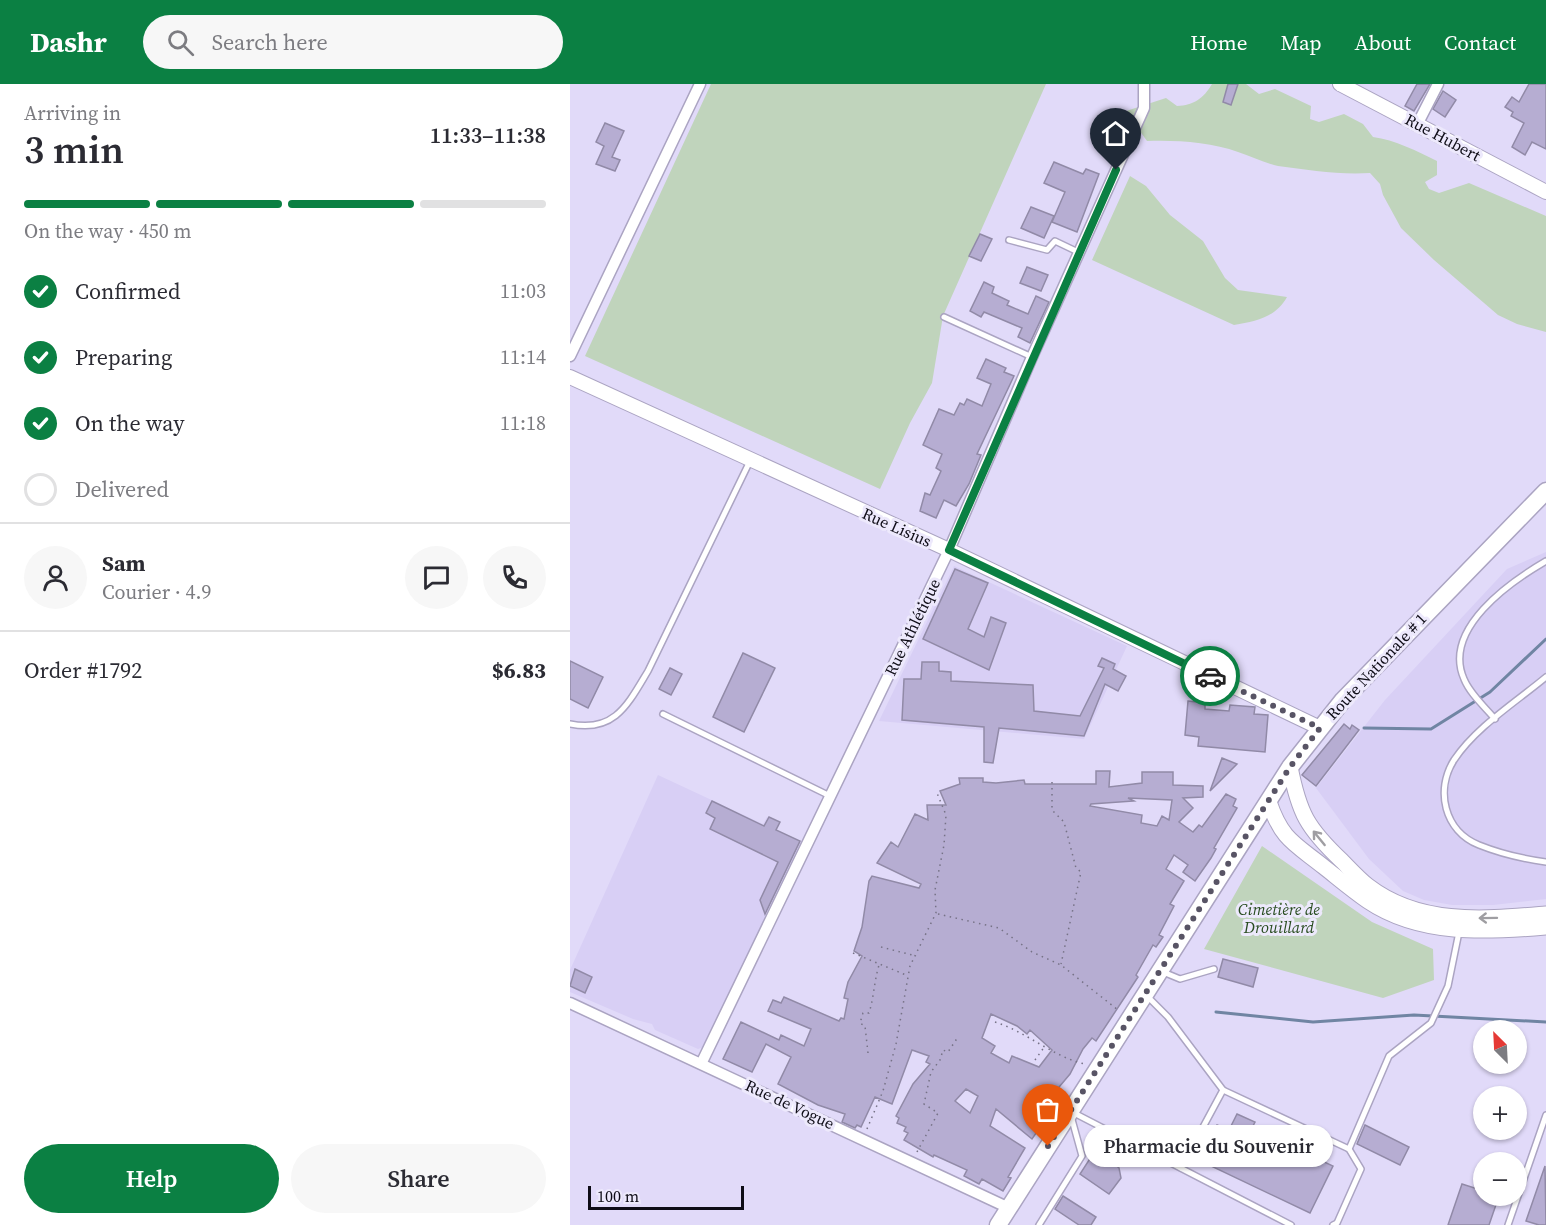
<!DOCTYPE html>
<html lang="en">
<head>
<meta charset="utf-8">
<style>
	:root { --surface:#fff; --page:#f7f7f7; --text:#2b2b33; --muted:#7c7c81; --line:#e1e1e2; --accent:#0b8043 }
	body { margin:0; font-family:"Source Serif 4",serif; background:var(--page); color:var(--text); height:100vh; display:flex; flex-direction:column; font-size:22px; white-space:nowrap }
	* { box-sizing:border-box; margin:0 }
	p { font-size:20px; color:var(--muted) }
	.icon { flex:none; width:33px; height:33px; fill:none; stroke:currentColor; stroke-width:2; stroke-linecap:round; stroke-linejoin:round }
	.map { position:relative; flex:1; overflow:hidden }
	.panel { display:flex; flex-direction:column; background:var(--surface); width:570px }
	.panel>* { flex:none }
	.needle { width:39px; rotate:336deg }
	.fabs { position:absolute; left:903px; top:936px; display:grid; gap:12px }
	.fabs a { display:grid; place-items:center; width:54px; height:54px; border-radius:50%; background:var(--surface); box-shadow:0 2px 4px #0004; font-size:30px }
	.scale { position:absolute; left:18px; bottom:15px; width:156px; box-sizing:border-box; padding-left:6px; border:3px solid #0e0c16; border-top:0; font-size:16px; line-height:21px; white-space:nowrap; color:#0e0c16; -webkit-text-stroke:4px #ede9fc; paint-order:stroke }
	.pin { position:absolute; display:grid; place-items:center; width:51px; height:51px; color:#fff; margin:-62px -26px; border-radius:50% 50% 50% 0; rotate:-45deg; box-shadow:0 0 6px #0007 }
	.pin .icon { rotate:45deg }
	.courier { position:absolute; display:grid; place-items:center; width:60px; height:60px; margin:-30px; border:4px solid #0b8043; border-radius:50%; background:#fff; color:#222; box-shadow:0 2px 8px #0007 }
	.bubble { position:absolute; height:42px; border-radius:21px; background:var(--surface); box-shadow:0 2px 4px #0004; font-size:20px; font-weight:600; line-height:42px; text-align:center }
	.headline em { font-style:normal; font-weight:600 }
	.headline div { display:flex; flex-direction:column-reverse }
	.headline { display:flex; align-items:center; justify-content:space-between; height:102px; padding:0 24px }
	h1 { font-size:39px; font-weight:600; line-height:45px }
	.bar { display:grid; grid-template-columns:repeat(4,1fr); gap:9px 6px; align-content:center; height:72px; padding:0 24px }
	.bar i { height:8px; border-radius:4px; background:var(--line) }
	.bar .active { background:var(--accent) }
	.bar p { grid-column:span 4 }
	.line { display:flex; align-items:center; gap:15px; padding:0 24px; border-top:2px solid var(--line) }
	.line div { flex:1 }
	.round { display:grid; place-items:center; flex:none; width:63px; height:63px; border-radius:32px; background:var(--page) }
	ol { padding:0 24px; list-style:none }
	li { display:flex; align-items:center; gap:18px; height:66px }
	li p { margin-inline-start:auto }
	li .icon { padding:6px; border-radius:50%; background:var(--accent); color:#fff; stroke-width:4 }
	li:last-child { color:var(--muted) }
	li i { width:33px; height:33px; border:3px solid var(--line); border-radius:50% }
	.action { display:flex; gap:12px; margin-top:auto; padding:12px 24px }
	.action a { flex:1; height:69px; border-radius:36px; background:var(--accent); color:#fff; font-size:24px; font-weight:600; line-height:69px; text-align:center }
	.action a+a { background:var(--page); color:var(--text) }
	header { display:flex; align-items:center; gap:36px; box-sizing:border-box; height:84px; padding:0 30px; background:var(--accent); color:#fff }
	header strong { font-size:28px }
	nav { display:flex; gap:33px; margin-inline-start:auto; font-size:21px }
	.search { width:420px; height:54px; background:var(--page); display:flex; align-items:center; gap:15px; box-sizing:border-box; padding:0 21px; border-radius:33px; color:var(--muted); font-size:22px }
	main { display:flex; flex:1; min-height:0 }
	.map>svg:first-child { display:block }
	.built { fill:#d8cff5 }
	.green { fill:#c0d4bc }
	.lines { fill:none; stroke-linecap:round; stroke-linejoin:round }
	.stream { stroke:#7085a3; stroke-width:3 }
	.building { fill:#b6add2; stroke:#918aa7; stroke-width:1.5; fill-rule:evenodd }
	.service-casing { stroke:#aba4c2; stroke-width:8 }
	.minor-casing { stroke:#aba4c2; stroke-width:13 }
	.tertiary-casing { stroke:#aba4c2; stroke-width:16 }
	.secondary-casing { stroke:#aba4c2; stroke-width:17 }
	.primary-casing { stroke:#aba4c2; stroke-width:19 }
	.path { stroke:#767286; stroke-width:1.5; stroke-dasharray:1.5 4.5; stroke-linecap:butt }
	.service { stroke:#fff; stroke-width:5 }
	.minor { stroke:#fff; stroke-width:10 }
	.tertiary { stroke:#fff; stroke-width:14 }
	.secondary { stroke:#fff; stroke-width:15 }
	.primary { stroke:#fff; stroke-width:16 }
	.oneway { stroke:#9f9ea2 }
	.done { stroke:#585465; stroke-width:6; stroke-dasharray:0 10.8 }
	.route { stroke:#0b8043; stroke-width:8 }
	.labels { text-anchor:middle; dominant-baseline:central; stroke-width:6; stroke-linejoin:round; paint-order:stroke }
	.street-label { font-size:16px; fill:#0e0c16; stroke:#ede9fc }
	.park-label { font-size:16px; font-style:italic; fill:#284c1f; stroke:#ede9fc }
</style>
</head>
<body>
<header>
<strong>Dashr</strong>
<div class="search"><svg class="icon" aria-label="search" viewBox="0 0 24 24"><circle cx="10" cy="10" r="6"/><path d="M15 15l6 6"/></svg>Search here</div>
<nav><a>Home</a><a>Map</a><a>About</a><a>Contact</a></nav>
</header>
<main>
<section class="panel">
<div class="headline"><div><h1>3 min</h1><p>Arriving in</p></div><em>11:33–11:38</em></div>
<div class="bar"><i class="active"></i><i class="active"></i><i class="active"></i><i></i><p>On the way · 450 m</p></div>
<ol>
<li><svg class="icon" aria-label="check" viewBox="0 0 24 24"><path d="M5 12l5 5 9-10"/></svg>Confirmed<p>11:03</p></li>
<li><svg class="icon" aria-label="check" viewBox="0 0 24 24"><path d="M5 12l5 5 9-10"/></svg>Preparing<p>11:14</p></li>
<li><svg class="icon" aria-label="check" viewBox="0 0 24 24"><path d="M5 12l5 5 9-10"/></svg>On the way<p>11:18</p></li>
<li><i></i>Delivered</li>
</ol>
<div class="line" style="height:108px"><a class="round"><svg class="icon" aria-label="person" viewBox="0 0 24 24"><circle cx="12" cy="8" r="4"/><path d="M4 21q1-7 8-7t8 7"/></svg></a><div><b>Sam</b><p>Courier · 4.9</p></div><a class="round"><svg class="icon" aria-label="chat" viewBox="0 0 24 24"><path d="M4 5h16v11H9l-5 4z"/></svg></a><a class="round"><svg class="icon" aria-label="phone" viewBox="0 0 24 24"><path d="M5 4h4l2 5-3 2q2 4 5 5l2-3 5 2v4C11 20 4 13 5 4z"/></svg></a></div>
<div class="line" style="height:78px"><div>Order #1792</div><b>$6.83</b></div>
<div class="action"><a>Help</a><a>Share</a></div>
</section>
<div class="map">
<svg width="976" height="1141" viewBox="0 0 976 1141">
	<rect width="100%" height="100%" fill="#e1daf9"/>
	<!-- built -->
	<g class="built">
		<path d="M976,468V815L923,821H882L854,816L833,807L799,775L746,704L815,616L937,485Z"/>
		<path d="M384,482L557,562L514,655L309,637Z"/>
		<path d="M88,691L193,740L197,733L210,737L206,746L233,758L137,962L128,965L85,946L82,940L63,935L0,908V886Z"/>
	</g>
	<!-- green -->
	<g class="green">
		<path d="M141,0H476L373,232L362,299L340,339L310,405L15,272Z"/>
		<path d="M642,0H676L689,10L705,5L741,22L740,35L749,38L774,30L793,40L803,53C825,56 847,67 867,77V91L855,98L859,105L869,109L899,99L976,132V248L947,240L928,231L864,176L831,144L813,111L810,100L800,89C769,91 738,86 708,82C694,79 681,72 668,68C641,58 606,56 577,57L567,43L551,41L548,36L550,29L596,14L607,22C624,21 633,15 642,0Z"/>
		<path d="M560,92L576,102L600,131L633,157L655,194L668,206L717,213C706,233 687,237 664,241L522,176Z"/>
		<path d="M692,762L802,838L863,865L864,896L813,914L634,865Z"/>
	</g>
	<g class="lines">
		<!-- stream -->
		<g class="stream">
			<path d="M794,644L861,645L920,608L976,555"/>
			<path d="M646,928L743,938L844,931L976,938"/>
		</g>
	</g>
	<!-- building -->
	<g class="building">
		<path d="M658,0H668L661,21L653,18Z"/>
		<path d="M847,0H860L844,27L835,22Z"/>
		<path d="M959,0H976V65L962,58L955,71L942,63L954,39L941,32L943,28L935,23L942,13L949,18Z"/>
		<path d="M873,7L886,16L875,33L863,25Z"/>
		<path d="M35,39L54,47L42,73L50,76L45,87L26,80L34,62L26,58Z"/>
		<path d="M484,78L513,90L516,85L529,90L507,148L482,138L495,108L474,99Z"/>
		<path d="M461,123L484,132L474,154L451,144Z"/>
		<path d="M410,150L422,155L411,177L399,172Z"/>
		<path d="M457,183L478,191L471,207L450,199Z"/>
		<path d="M414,198L424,203L422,209L439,217L437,221L458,230L466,212L479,218L460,259L448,253L452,244L414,228L411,233L400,227Z"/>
		<path d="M416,275L436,284L434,288L444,292L407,370L411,371L399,400L386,422L374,416L366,434L350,427L355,409L360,411L371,387L366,384L372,370L353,361L369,325L384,331L390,319L394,321L397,315L412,322L421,300L407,294Z"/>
		<path d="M385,485L418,499L398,545L414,553L421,533L436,539L419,586L353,555Z"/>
		<path d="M173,569L205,584L174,648L143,633Z"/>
		<path d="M532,574L545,580L543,585L556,592L548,607L535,600L514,652L429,644L423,679L414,678V643L332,636L334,595H351L352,578H369V587L381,588V597L463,601L464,627L510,632L534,584L528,582Z"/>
		<path d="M0,577L33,593L18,624L0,615Z"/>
		<path d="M100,584L112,590L101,611L89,605Z"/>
		<path d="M618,617L635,619V625L659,627L660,621L685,623L684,630L698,631L695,668L628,662L629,653L615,651Z"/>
		<path d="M774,640L780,645L782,641L789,646L746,702L732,691Z"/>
		<path d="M652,674L667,680L640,707Z"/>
		<path d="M526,687H540L539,703L572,699V688H603V701L633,702V713L613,714L623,724L609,738L623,748L629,741L632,743L656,710L666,715L663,722L667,724L644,764L646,765L641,774L625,797L613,788L618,781L604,771L596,785L614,797L600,820L604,822L589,851L593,853L586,863L583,861L566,891L568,893L526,957L522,954L513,965L500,990L484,1009L487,1011L477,1026L481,1028L462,1055L426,1025L420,1042L455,1064L438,1093L441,1094L433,1107L412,1095L409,1100L394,1092L397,1086L364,1071L363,1073L334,1056L338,1049L334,1047L336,1043L327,1039L329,1034L326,1032L343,1000L360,980L356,978L359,972L342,966L322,1020L305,1013L291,1043L287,1041L285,1044L272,1038L275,1030L248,1021L208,1000L221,973L196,960L182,988L153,975L171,938L209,956L211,951L234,962L241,945L198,927L203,916L211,919L214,913L269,937L271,934L274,935L278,915L274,914L278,898L292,872L284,867L292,843L299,797L302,792L349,804L351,800L307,779L321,758L328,763L345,730L358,736L357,721H376L370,707L390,700L389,694H413V698L426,699L454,696L455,700H526ZM558,714L602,716L599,736L592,732L587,742L571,739L572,731L520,722L521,720L564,717ZM421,930L447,942L457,950L460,946L482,966L469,983L442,972L439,979L421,969L425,962L412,954ZM396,1005L408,1012L400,1029L385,1017Z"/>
		<path d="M142,717L194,742L199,733L210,738L206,746L230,757L195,830L190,816L208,778L140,745L145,734L136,729Z"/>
		<path d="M653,875L688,884L683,903L648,893Z"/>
		<path d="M5,885L22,893L15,909L0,902Z"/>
		<path d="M667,1030L685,1038L682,1044L763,1082L740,1129L641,1082L650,1064L639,1059L647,1041L659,1046Z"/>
		<path d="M795,1041L839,1063L830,1081L787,1060Z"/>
		<path d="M535,1072L549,1084L551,1094L539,1110L510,1090L521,1073L531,1080Z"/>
		<path d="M975,1082L976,1141H969L956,1137Z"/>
		<path d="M892,1100L914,1107V1112H929L919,1141H878Z"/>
		<path d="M493,1112L526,1133L521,1141H509L485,1125Z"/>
	</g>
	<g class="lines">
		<defs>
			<g id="service">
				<path d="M439,156L477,166L485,157L508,168"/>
				<path d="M374,233L462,273"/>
				<path d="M976,593C946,618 906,643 884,676C865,706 874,747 909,761C929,769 954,775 976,778"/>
				<path d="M93,630L260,712"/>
				<path d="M925,635C915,623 900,610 894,595C872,545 940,498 976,477"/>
				<path d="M0,640C45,649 58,620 78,587L180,377"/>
				<path d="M593,888L610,895L644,885"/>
				<path d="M577,912L598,933L653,1006L779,1065L791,1085L767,1139L763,1141"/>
				<path d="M504,1029L721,1141"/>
				<path d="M779,1065L819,972L861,939L878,902L889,848"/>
				<path d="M611,1084L653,1006"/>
				<path d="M469,1141L512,1072L501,1032"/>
				<path d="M938,1141L976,1031"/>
			</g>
			<g id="minor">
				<path d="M848,39L868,0"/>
				<path d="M0,272L130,0"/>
				<path d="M0,919L439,1124"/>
				<path d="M132,978L379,466L462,273L574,24V0"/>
			</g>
			<g id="tertiary">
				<path d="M770,0L976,108"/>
				<path d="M0,293L379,466L750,644"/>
			</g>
			<g id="secondary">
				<path d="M720,683C729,729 737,744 772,777C780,785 789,795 798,802C850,842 915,835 976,830"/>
				<path d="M699,718C712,756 724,759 754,783C768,794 782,806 798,817C850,852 916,848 976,843"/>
			</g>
			<path id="primary" d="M428,1141L720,683L773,616L976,407"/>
		</defs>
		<!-- service casing -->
		<use href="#service" class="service-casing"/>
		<!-- minor casing -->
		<use href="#minor" class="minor-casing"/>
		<!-- tertiary casing -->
		<use href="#tertiary" class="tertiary-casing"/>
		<!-- secondary casing -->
		<use href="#secondary" class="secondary-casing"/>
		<!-- primary casing -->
		<use href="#primary" class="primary-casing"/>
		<!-- path -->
		<g class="path">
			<path d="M482,698V726L494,738L506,784L511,788L491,880"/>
			<path d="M368,830L429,844L462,868L491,881L548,926"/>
			<path d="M311,863L346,872"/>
			<path d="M283,869L336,891"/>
			<path d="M425,938C457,948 483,973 515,980"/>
			<path d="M298,969L295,942L290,939L293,929H299C304,913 304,898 309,881"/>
			<path d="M465,976L475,962"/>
			<path d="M297,1045L313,1007L326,960L340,882L366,829L365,806L374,761L376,731L367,709"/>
			<path d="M347,1068L368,1029L354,1020L361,988L370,976L373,966L378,968L388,953"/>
		</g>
		<!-- service -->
		<use href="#service" class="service"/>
		<!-- minor -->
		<use href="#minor" class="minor"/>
		<!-- tertiary -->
		<use href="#tertiary" class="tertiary"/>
		<!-- secondary -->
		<use href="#secondary" class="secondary"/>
		<!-- primary -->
		<use href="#primary" class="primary"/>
	</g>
	<!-- one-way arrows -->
	<defs><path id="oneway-shaft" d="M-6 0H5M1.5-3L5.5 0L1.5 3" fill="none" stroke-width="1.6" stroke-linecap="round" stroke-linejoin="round" transform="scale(1.5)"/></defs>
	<g class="oneway">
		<use href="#oneway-shaft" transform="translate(749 754) rotate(-129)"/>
		<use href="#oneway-shaft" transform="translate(918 834) rotate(179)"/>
	</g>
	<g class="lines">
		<!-- done -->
		<path class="done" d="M478,1062L720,683L750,644L640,592"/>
		<!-- route -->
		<path class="route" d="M546,86L379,466L640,592"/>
	</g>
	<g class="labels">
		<!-- street labels -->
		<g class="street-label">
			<text transform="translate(873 53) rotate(28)">Rue Hubert</text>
			<text transform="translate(327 443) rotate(24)">Rue Lisius</text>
			<text transform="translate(342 543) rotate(-64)">Rue Athlétique</text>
			<text transform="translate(806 582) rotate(-47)">Route Nationale # 1</text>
			<text transform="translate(220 1020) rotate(25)">Rue de Vogue</text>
		</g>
		<!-- park labels -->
		<g class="park-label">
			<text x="709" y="825">Cimetière de<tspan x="709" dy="18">Drouillard</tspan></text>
		</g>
	</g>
</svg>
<div class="fabs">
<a><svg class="needle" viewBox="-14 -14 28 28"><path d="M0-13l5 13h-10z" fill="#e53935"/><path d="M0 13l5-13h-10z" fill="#7c7c81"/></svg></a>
<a>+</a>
<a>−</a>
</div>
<div class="scale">100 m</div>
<div class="pin" style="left:478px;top:1062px;background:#ea580c"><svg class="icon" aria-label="bag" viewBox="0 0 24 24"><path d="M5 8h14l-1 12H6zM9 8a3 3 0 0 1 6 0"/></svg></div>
<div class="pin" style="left:546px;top:86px;background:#1f2937"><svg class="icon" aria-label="home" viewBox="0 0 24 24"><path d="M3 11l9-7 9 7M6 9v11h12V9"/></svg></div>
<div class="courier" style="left:640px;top:592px"><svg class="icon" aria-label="car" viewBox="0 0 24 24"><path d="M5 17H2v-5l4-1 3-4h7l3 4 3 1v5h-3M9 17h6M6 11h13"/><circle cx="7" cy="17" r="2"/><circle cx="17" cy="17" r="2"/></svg></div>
<div class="bubble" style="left:514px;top:1041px;width:249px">Pharmacie du Souvenir</div>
</div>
</main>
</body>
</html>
